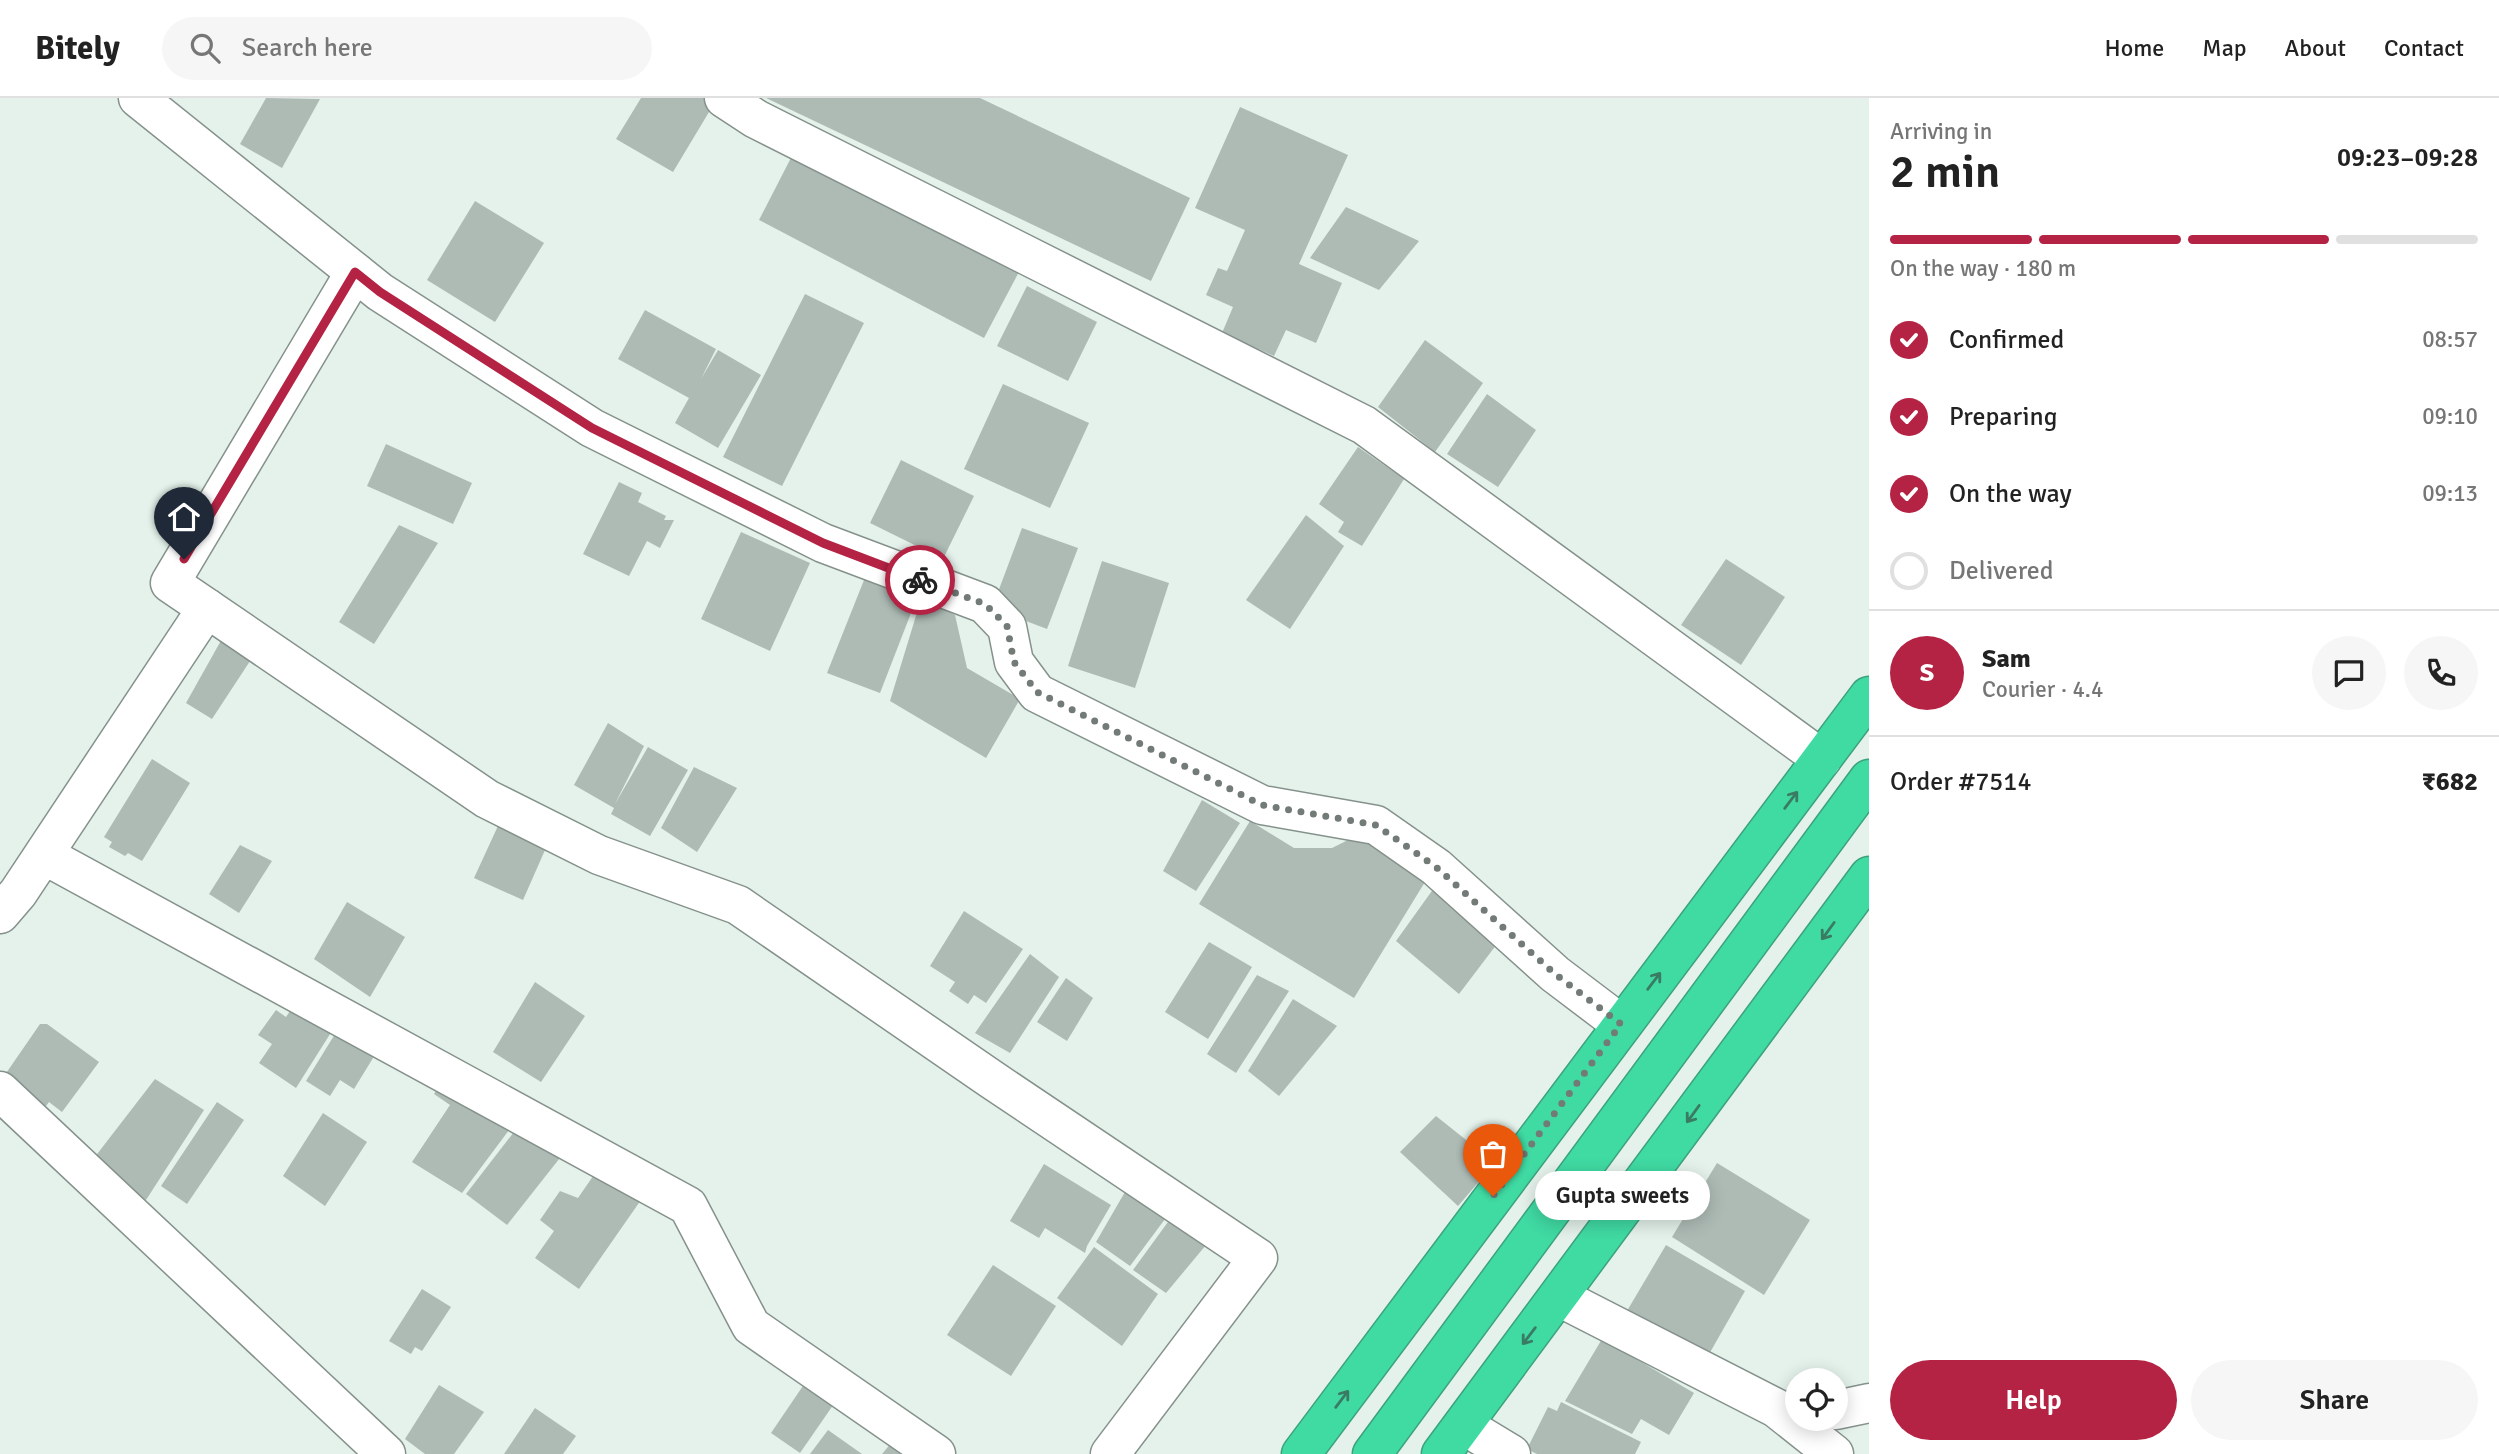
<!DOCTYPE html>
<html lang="en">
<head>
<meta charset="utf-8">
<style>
	:root { --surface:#fff; --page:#f6f6f6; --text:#222; --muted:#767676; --line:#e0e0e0; --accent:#b52344 }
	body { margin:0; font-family:Signika,sans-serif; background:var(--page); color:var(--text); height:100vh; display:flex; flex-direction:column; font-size:26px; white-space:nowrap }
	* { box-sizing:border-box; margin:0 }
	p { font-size:23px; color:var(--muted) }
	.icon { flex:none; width:38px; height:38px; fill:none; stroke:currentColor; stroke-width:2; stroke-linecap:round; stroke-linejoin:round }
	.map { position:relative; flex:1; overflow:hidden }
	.sheet { display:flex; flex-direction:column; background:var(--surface); width:630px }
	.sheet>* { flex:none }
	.tools { position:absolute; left:1785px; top:1270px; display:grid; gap:14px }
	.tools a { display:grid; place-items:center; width:63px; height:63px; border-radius:50%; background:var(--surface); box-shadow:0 4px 18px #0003; font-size:35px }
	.pin { position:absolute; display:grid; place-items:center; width:60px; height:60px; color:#fff; margin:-72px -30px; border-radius:50% 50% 50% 0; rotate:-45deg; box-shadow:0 0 7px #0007 }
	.pin .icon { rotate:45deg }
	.courier { position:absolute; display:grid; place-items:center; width:70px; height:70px; margin:-35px; border:5px solid #b52344; border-radius:50%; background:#fff; color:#222; box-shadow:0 2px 9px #0007 }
	.bubble { position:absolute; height:49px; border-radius:24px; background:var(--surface); box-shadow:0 4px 18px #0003; font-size:23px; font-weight:600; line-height:49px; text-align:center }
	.summary em { font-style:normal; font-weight:600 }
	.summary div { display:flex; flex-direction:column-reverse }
	.summary { display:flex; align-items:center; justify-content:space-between; height:119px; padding:0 21px }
	h1 { font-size:46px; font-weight:600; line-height:52px }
	.bar { display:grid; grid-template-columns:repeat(4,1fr); gap:10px 7px; align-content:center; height:84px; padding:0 21px }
	.bar i { height:9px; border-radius:5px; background:var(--line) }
	.bar .on { background:var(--accent) }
	.bar p { grid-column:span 4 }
	.line { display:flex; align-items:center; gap:18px; padding:0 21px; border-top:2px solid var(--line) }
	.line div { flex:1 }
	.round { display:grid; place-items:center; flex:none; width:74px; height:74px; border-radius:37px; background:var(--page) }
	ol { padding:0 21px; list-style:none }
	li { display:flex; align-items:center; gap:21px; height:77px }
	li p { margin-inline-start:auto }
	li .icon { padding:7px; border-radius:50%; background:var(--accent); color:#fff; stroke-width:4 }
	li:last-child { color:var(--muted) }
	li i { width:38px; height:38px; border:4px solid var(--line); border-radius:50% }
	.cta { display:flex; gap:14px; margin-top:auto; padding:14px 21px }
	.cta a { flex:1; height:80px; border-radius:42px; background:var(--accent); color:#fff; font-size:28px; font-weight:600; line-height:80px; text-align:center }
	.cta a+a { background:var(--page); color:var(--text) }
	header { display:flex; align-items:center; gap:42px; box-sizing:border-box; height:98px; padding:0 35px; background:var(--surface); border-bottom:2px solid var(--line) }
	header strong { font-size:33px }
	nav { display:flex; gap:38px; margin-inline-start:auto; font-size:24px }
	.search { width:490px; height:63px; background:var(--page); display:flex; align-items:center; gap:18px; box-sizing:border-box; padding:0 24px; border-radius:38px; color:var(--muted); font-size:26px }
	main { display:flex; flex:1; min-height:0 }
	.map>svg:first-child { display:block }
	.building { fill:#aebbb5 }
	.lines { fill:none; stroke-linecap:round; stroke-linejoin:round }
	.minor-casing { stroke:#85928b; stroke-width:41 }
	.highway-casing { stroke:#3ca27e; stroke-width:41 }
	.minor { stroke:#fff; stroke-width:38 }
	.highway { stroke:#40daa3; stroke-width:38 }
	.oneway { stroke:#3a7b63 }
	.done { stroke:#737b77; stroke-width:7; stroke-dasharray:0 12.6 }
	.route { stroke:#b52344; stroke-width:9 }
</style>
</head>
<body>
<header>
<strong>Bitely</strong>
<div class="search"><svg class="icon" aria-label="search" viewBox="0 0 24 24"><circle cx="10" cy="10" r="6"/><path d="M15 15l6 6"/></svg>Search here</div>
<nav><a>Home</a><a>Map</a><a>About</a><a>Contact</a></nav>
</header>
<main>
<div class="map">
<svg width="1869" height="1356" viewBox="0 0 1869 1356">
	<rect width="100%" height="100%" fill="#e4f2eb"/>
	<!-- building -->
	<g class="building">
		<path d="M266,0L320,1L282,70L240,46Z"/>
		<path d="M641,0H709L715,4L673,74L616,41Z"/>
		<path d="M766,0H980L1190,100L1151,183Z"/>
		<path d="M1240,9L1348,57L1299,166L1342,185L1316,245L1286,232L1274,258L1222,235L1233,209L1206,197L1218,170L1227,173L1245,132L1195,110Z"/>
		<path d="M795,52L1021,170L984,240L759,122Z"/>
		<path d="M475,103L544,145L495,224L427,182Z"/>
		<path d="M1346,109L1419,143L1379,192L1310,160Z"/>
		<path d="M1027,188L1097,224L1068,283L997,248Z"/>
		<path d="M805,196L864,225L782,388L723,359Z"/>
		<path d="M645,212L716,251L701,281L718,252L761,277L718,350L675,325L689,300L618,261Z"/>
		<path d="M1425,242L1483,285L1435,354L1378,309Z"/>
		<path d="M1003,286L1089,325L1050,410L964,371Z"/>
		<path d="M1487,296L1536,332L1498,389L1447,356Z"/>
		<path d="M386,346L472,385L453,426L367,388Z"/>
		<path d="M1358,349L1404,381L1362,448L1338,434L1344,424L1319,406Z"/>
		<path d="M901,362L974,398L943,461L870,425Z"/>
		<path d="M619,384L642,395L638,404L666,418L664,422H674L660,450L647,443L629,478L583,456Z"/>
		<path d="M1306,417L1344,448L1290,531L1246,502Z"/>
		<path d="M399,427L438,445L374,546L339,524Z"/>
		<path d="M1022,430L1078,450L1047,531L992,510Z"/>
		<path d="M741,434L810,465L770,553L701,521Z"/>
		<path d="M1726,461L1785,499L1741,567L1681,527Z"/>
		<path d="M1102,463L1169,485L1135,590L1068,568Z"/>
		<path d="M866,477L918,497L880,595L827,575Z"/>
		<path d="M922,498L955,517L967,570L1020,601L986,660L890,603Z"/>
		<path d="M223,539L252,560L212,621L186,605Z"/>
		<path d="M608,625L644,648L615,706L648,649L688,672L650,738L611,716L614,710L574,687Z"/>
		<path d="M152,661L190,685L142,763L128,755L125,758L109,749L112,744L104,739Z"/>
		<path d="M694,669L737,690L697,754L661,730Z"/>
		<path d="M1202,702L1240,725L1196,793L1163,773Z"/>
		<path d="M503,717L549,743L523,802L474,780Z"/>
		<path d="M1250,723L1294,750H1332L1358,737L1428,779L1354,900L1199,806Z"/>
		<path d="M240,747L272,763L239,815L209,796Z"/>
		<path d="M1434,790L1500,842L1459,896L1396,843Z"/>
		<path d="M347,804L405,839L370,899L314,861Z"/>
		<path d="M964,813L1023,851L986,905L974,897L968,906L949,893L955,884L930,868Z"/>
		<path d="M1209,844L1252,869L1208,941L1165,914Z"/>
		<path d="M1030,856L1059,879L1010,955L975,935Z"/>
		<path d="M1257,877L1289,893L1236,975L1207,956Z"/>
		<path d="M1066,880L1093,900L1067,943L1037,924Z"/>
		<path d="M535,884L585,918L541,984L493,954Z"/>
		<path d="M299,900L337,925L296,990L259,965L272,946L258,937L276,912L286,919Z"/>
		<path d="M1293,901L1337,928L1279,998L1248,973Z"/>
		<path d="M40,926H47L99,964L62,1014L49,1004L38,1019L0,984Z"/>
		<path d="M335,936L375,948L373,960L354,991L340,982L330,998L306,983Z"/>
		<path d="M155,981L204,1012L146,1102L91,1064Z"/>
		<path d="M441,984L512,1028L462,1095L412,1064L450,1007L434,996Z"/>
		<path d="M217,1004L244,1022L187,1106L161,1088Z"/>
		<path d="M323,1015L367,1044L325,1108L283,1078Z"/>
		<path d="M1436,1018L1495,1065L1458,1108L1400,1054Z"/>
		<path d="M517,1030L567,1051L507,1127L466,1096Z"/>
		<path d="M1717,1065L1810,1122L1764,1197L1672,1139Z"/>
		<path d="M1044,1066L1111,1107L1087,1148L1085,1155L1045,1130L1039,1140L1010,1123Z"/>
		<path d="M600,1068L643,1099L579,1191L535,1160L554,1133L540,1122L560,1093L578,1100Z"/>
		<path d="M1129,1087L1171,1113L1130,1168L1096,1144Z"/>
		<path d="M1176,1113L1211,1141L1166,1195L1133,1172Z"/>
		<path d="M1666,1147L1745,1193L1704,1265L1624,1218Z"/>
		<path d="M1094,1149L1158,1196L1122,1248L1057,1200Z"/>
		<path d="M993,1167L1056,1208L1011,1278L947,1237Z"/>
		<path d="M422,1191L451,1209L422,1253L415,1249L411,1256L389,1243Z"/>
		<path d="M1602,1241L1694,1295L1669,1337L1641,1321L1632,1336L1565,1303Z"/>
		<path d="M809,1279L838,1300L800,1355L771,1335Z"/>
		<path d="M439,1287L484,1314L454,1356H425L405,1341Z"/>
		<path d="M1561,1304L1641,1344L1635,1356H1537L1527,1351L1548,1309L1557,1313Z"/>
		<path d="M535,1310L576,1338L563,1356H504Z"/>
		<path d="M828,1332L862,1356H810Z"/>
		<path d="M892,1344L909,1356H882Z"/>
	</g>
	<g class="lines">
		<defs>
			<g id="minor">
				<path d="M138,0L380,194L592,330L823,445L985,506L1007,529L1014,564L1037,595L1262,707L1376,727L1436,769L1555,876L1621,926"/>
				<path d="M724,0L756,21L1364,327L1822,661"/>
				<path d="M355,174L170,485L487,701L599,757L738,807L991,981L1258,1160L1110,1356"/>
				<path d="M44,757L688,1108L751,1228L936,1356"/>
				<path d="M0,816L18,795L207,510"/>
				<path d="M0,993L386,1356"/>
				<path d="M1559,1199L1776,1310L1834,1356"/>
				<path d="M1836,1312L1869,1305"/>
				<path d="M1463,1327L1511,1356"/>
			</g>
			<g id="highway">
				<path d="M1301,1356L1869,598"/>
				<path d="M1372,1356L1869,681"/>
				<path d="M1441,1356L1869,778"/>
			</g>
		</defs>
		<!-- minor casing -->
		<use href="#minor" class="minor-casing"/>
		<!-- highway casing -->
		<use href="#highway" class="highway-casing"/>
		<!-- minor -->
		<use href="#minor" class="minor"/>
		<!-- highway -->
		<use href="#highway" class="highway"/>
	</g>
	<!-- one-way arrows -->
	<defs><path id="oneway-shaft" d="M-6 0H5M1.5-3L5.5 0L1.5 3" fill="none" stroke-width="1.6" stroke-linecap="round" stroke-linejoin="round" transform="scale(1.75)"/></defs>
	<g class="oneway">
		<use href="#oneway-shaft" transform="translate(1791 702) rotate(-53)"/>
		<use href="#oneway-shaft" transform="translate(1828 833) rotate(126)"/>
		<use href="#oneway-shaft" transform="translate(1654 883) rotate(-53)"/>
		<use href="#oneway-shaft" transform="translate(1693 1016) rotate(126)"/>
		<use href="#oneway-shaft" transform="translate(1529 1238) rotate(127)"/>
		<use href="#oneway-shaft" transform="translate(1342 1301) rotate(-53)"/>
	</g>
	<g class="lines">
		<!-- done -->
		<path class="done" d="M920,482L985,506L1007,528L1014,564L1037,594L1262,707L1376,727L1436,769L1555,876L1621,926L1493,1098"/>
		<!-- route -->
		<path class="route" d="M184,461L355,174L380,194L592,330L823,445L920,482"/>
	</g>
</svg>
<div class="tools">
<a><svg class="icon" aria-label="locate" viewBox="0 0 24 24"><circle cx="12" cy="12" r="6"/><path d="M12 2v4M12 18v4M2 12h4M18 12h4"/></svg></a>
</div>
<div class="pin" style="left:1493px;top:1098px;background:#ea580c"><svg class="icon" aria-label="bag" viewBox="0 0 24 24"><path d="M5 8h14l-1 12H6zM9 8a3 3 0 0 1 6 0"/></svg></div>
<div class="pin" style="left:184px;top:461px;background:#1f2937"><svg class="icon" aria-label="home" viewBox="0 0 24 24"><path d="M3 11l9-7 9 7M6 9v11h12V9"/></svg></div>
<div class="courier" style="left:920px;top:482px"><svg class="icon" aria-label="bike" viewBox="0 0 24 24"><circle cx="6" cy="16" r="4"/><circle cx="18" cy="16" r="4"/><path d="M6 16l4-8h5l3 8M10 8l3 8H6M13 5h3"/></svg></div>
<div class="bubble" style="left:1535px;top:1073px;width:175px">Gupta sweets</div>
</div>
<section class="sheet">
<div class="summary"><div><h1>2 min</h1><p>Arriving in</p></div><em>09:23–09:28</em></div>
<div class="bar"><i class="on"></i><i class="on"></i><i class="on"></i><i></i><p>On the way · 180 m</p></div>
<ol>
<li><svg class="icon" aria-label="check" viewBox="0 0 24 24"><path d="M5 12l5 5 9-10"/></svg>Confirmed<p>08:57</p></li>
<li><svg class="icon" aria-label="check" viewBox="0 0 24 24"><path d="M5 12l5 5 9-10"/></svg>Preparing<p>09:10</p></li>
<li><svg class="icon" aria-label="check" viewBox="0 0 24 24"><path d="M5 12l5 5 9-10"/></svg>On the way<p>09:13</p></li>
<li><i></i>Delivered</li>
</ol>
<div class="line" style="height:126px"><b class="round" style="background:var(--accent);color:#fff">S</b><div><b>Sam</b><p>Courier · 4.4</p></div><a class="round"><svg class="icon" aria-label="chat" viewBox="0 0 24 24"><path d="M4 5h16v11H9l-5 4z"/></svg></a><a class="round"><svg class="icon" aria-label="phone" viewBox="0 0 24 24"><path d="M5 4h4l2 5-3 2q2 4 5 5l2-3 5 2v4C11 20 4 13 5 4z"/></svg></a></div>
<div class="line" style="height:91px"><div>Order #7514</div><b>₹682</b></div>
<div class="cta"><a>Help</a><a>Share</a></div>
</section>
</main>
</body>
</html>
